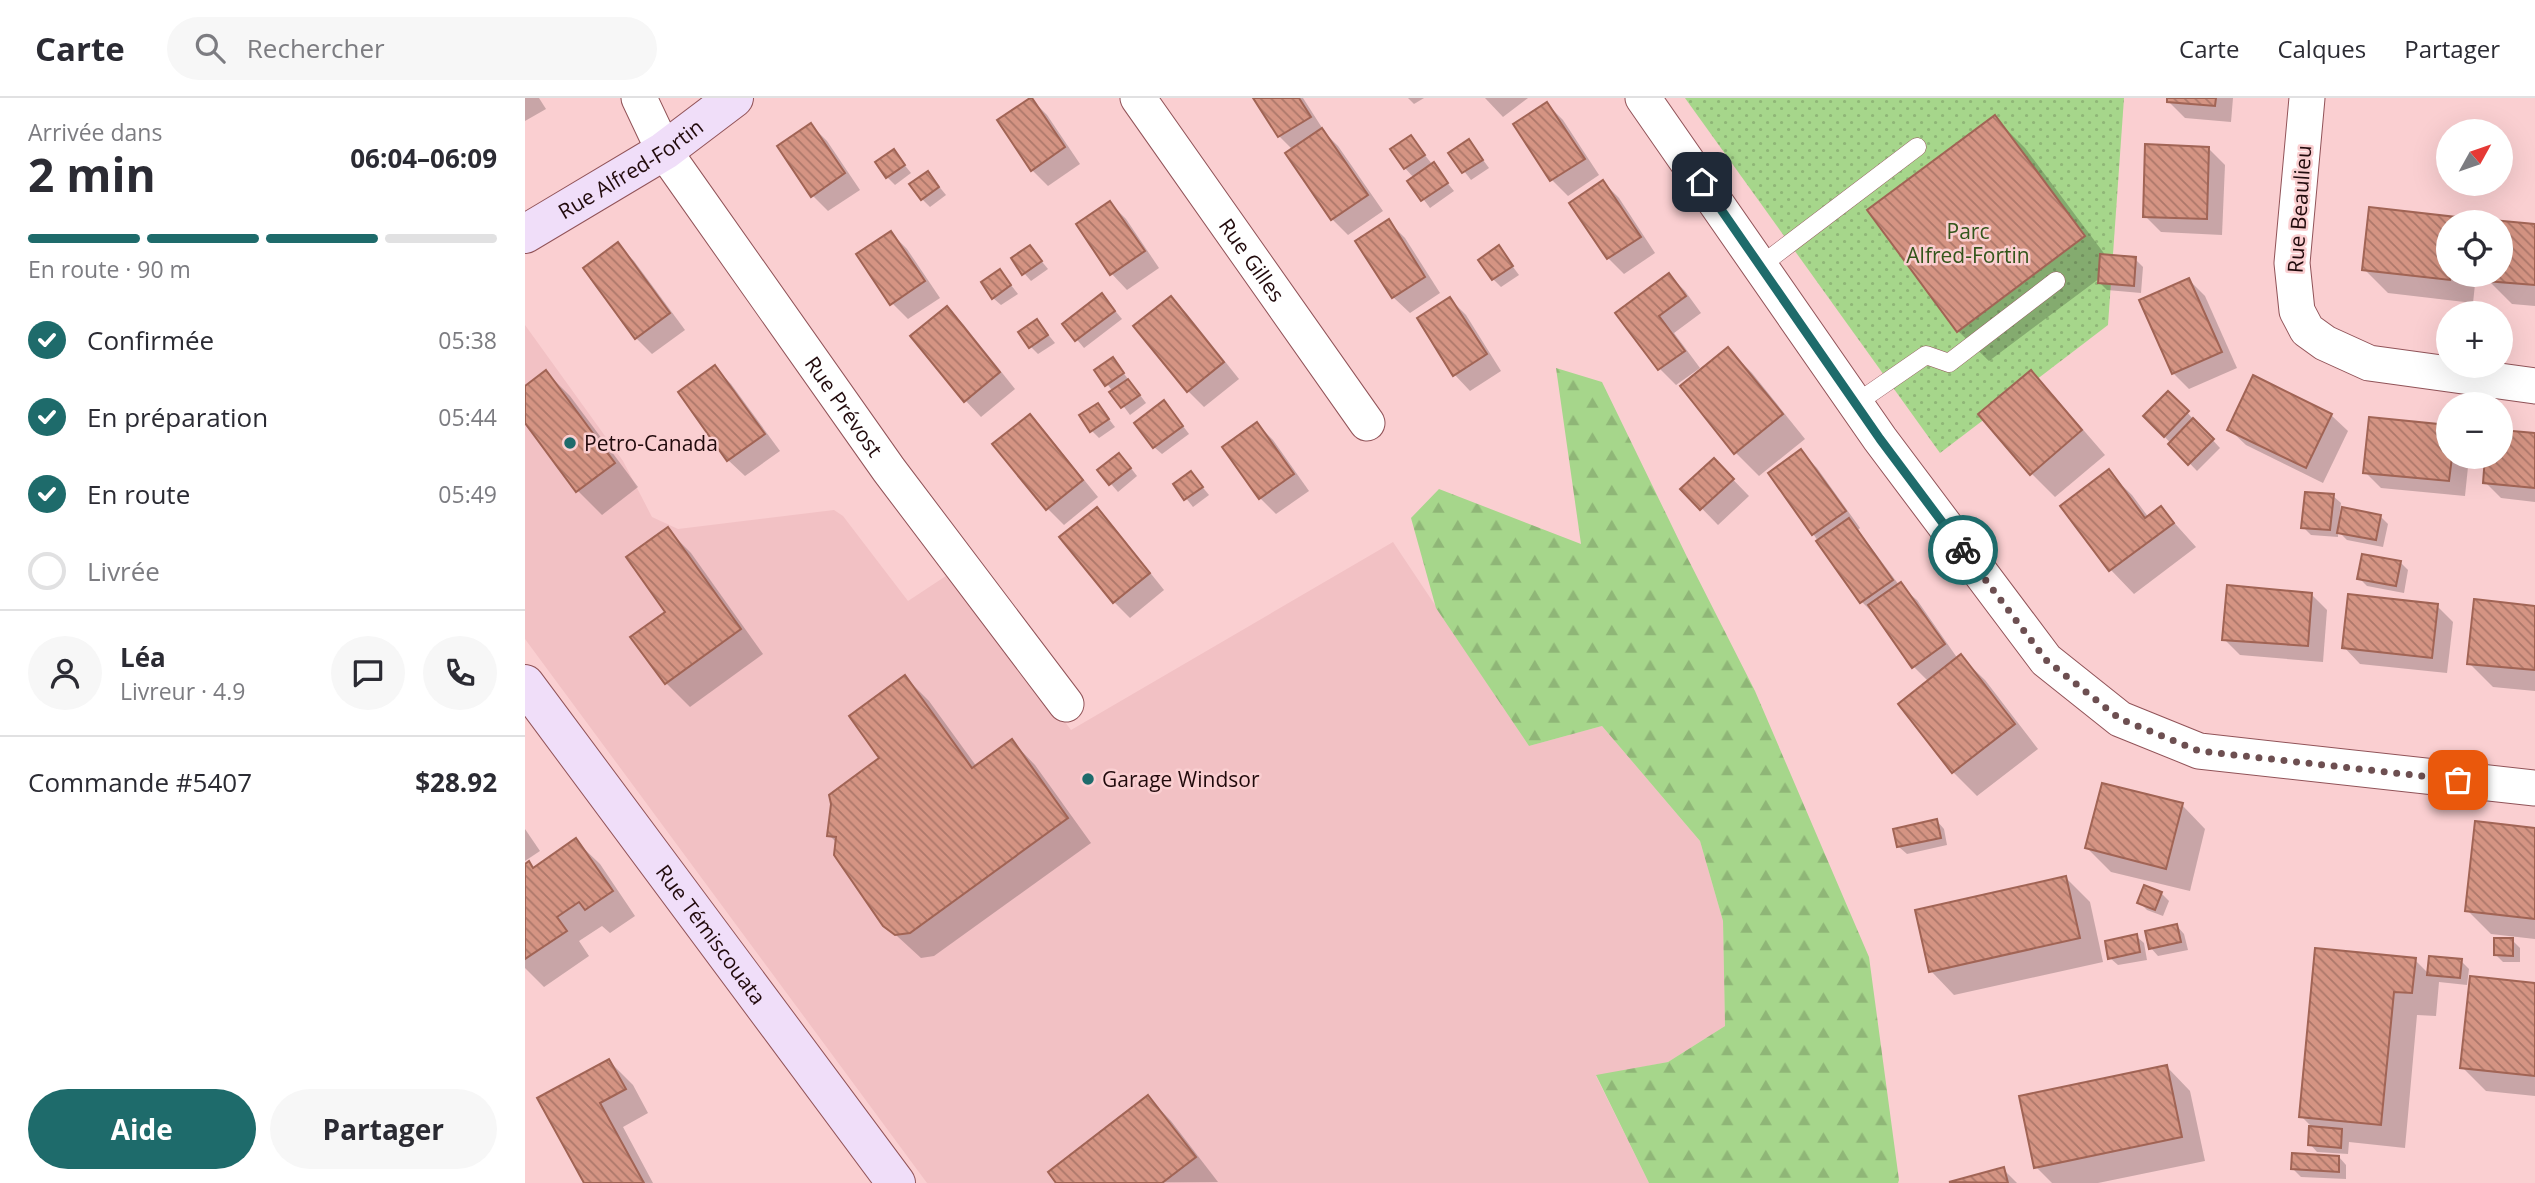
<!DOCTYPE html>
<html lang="fr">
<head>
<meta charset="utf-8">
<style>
	:root { --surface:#fff; --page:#f7f7f7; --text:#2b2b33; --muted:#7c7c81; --line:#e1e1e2; --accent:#1e6b6b }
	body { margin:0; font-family:"Open Sans",sans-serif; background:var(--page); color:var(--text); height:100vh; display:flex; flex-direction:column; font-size:26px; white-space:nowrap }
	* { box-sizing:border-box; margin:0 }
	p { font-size:23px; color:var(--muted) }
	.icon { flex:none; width:38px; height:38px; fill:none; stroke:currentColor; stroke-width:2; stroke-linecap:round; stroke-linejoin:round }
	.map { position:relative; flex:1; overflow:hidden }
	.side { display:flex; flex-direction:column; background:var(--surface); width:525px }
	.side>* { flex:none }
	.needle { width:46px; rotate:50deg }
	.buttons { position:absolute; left:1911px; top:21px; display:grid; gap:14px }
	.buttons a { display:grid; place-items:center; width:77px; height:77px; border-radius:50%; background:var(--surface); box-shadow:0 7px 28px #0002; font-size:35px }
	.pin { position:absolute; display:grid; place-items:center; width:60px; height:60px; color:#fff; margin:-30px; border-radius:14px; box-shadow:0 4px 10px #0006 }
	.courier { position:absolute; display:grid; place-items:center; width:70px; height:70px; margin:-35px; border:5px solid #1e6b6b; border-radius:50%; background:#fff; color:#222; box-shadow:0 2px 9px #0007 }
	.head em { font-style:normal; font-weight:700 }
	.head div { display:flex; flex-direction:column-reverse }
	.head { display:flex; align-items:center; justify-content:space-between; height:119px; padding:0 28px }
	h1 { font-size:46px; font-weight:700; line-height:52px }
	.bar { display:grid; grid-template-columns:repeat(4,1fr); gap:10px 7px; align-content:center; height:84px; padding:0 28px }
	.bar i { height:9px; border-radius:5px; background:var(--line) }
	.bar .active { background:var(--accent) }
	.bar p { grid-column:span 4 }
	.line { display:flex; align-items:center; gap:18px; padding:0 28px; border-top:2px solid var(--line) }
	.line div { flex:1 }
	.round { display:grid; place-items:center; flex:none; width:74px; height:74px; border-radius:37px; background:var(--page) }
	ol { padding:0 28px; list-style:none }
	li { display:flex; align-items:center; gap:21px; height:77px }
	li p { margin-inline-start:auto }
	li .icon { padding:7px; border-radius:50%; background:var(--accent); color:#fff; stroke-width:4 }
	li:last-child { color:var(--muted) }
	li i { width:38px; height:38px; border:4px solid var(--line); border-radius:50% }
	.primary-button { display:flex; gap:14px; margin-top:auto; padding:14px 28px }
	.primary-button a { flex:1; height:80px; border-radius:42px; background:var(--accent); color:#fff; font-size:28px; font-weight:700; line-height:80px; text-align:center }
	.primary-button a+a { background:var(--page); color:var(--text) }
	header { display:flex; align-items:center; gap:42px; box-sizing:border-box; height:98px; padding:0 35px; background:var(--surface); border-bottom:2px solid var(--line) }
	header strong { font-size:33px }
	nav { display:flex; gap:38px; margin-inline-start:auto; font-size:24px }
	.search { width:490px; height:63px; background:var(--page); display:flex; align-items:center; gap:18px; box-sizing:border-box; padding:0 24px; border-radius:38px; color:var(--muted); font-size:26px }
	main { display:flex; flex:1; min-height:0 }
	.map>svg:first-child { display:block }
	.built { fill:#f2c1c4 }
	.forest { fill:url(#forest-firs) }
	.park { fill:url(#park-dots) }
	.shadow { fill:#0003 }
	.building { fill:url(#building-back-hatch); stroke:#a16455; stroke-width:2 }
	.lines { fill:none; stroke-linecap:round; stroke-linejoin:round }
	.lane-casing { stroke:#915358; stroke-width:19 }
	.street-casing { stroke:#915358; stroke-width:37 }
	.secondary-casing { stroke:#915358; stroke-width:40 }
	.lane { stroke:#fff; stroke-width:18 }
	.street { stroke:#fff; stroke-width:35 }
	.secondary { stroke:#f0def9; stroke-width:38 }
	.done { stroke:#6d4f51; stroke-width:7; stroke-dasharray:0 12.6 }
	.route { stroke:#1e6b6b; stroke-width:9 }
	.poi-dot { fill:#1e6b6b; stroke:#facfd1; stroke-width:2.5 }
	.labels { text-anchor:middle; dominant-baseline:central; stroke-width:5; stroke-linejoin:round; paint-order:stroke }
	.street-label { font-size:21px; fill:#210a0c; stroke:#facfd1 }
	.park-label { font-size:21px; fill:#32551a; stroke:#facfd1 }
	.poi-label { font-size:21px; fill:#210a0c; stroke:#facfd1; text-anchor:start }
</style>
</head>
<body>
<header>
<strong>Carte</strong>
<div class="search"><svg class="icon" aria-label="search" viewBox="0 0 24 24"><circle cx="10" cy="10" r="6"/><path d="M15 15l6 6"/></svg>Rechercher</div>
<nav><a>Carte</a><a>Calques</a><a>Partager</a></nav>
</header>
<main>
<section class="side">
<div class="head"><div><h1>2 min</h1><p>Arrivée dans</p></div><em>06:04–06:09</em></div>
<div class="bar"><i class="active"></i><i class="active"></i><i class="active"></i><i></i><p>En route · 90 m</p></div>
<ol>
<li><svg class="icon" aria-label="check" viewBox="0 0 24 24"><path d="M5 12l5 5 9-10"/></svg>Confirmée<p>05:38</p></li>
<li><svg class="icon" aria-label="check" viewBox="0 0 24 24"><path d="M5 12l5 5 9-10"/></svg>En préparation<p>05:44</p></li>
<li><svg class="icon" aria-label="check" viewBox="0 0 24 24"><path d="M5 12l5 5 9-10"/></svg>En route<p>05:49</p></li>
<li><i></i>Livrée</li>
</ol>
<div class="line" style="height:126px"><a class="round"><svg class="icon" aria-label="person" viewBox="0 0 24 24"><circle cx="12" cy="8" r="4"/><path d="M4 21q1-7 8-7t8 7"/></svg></a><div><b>Léa</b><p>Livreur · 4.9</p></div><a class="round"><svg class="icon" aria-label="chat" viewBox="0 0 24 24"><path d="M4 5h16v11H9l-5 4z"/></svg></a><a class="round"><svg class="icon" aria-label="phone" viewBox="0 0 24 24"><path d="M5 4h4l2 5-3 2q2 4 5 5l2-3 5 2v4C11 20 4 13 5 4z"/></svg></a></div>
<div class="line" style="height:91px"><div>Commande #5407</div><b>$28.92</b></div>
<div class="primary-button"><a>Aide</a><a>Partager</a></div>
</section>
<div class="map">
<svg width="2010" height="1085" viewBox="0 0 2010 1085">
	<defs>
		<pattern id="forest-firs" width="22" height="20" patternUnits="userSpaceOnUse" patternTransform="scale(1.75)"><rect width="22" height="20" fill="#a6d68b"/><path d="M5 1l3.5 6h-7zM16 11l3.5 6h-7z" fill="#8fb677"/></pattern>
		<pattern id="park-dots" width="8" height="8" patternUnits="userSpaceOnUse" patternTransform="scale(1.75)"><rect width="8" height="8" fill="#a6d68b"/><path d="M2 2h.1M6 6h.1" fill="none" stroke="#8fb677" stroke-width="1.8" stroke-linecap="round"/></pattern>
		<pattern id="building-back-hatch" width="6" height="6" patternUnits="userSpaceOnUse" patternTransform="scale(1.75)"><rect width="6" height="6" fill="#d59483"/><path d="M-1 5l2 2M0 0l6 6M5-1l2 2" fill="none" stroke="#ac776a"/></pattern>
	</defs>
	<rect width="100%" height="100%" fill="#facfd1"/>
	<!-- built -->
	<path class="built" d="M0,227L98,363L127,419L153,431L309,412L318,418L383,503L427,474L546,632L868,444L1004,648L1077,628L1175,743L1198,823L1200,928L1143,964L1071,978L1124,1085H402L0,541Z"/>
	<!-- forest -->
	<path class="forest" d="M1031,270L1077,284L1163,461L1230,593L1344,859L1374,1082L1373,1085H1124L1071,977L1143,964L1200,928L1198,823L1175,743L1077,628L1004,648L911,510L886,420L914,391L1056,446Z"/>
	<!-- park -->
	<path class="park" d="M1160,0H1599L1583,227L1415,355Z"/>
	<!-- shadow -->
	<g class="shadow">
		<path d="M0,0H14L21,11L0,23Z"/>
		<path d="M730,0H778L801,36L813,48L858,113L823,137L807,121L762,56L768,52L754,38Z"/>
		<path d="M883,0H899L889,6Z"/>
		<path d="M960,0H1003L978,19Z"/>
		<path d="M1644,0H1708L1706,24L1660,20L1644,4Z"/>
		<path d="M506,1L522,17L555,66L523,88L507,72Z"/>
		<path d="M1022,6L1038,22L1074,77L1043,98L1027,82Z"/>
		<path d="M1469,19L1500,50L1581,158L1610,161L1618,169L1616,195L1582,192L1575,185V180L1464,263L1433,233Z"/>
		<path d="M286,27L302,43L335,92L303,113L287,97Z"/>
		<path d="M885,39L929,93L905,110L885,83L889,80L880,70Z"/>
		<path d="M944,43L964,70L946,82L925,55Z"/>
		<path d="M1684,51L1700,67L1697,137L1636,134L1620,118Z"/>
		<path d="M368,53L386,75L370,87L362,79Z"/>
		<path d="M403,75L421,97L405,109L397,101Z"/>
		<path d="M1078,84L1094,100L1130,155L1099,176L1083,160Z"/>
		<path d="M585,105L601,121L634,170L602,192L586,175Z"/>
		<path d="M1845,111L1931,120L1935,124H1923V177H1951L1948,205L1863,195L1839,171Z"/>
		<path d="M864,124L880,140L915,195L885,215L868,199Z"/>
		<path d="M1976,125L2010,128V208L1987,206L1963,182L1964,177H1976Z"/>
		<path d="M366,135L382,151L415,200L383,221L367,205Z"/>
		<path d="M93,147L109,163L160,232L127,256L111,240Z"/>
		<path d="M505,149L523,171L506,183L499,175Z"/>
		<path d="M974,150L994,177L976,189L968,181Z"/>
		<path d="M475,173L493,196L476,207L468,200Z"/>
		<path d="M1144,177L1160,193L1176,215L1149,235L1175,270L1151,287L1135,271L1092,215Z"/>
		<path d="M1664,182L1680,198L1712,270L1664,291L1648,275Z"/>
		<path d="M577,197L597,221L559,250L539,226Z"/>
		<path d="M646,200L662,216L714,281L679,309L663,293Z"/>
		<path d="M925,201L941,217L976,273L945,293L929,276Z"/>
		<path d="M422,210L438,226L490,291L456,319L440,302Z"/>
		<path d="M512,223L530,245L513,256L506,249Z"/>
		<path d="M1203,251L1227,275L1280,341L1234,378L1210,354Z"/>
		<path d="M588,261L621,305L605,317L572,272Z"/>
		<path d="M190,270L206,286L255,353L220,378L203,362Z"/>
		<path d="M21,274L45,298L113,389L77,417L53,393L0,322V290Z"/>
		<path d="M1506,274L1529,298L1580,357L1530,399L1506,375Z"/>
		<path d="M1644,295L1695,350L1672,373L1620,318Z"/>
		<path d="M573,307L590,329L574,340L567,333Z"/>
		<path d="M646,312L664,336L637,356L629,349Z"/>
		<path d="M1806,317L1823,333L1798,385L1721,347L1704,331Z"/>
		<path d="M505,319L521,335L573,399L539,427L523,411L470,346Z"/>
		<path d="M1846,321L1923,329V359H1944L1940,398L1856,390L1840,374Z"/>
		<path d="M732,326L748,342L784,393L751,416L735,400Z"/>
		<path d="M1976,333L2010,337V404L1976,400L1960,384L1962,359H1976Z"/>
		<path d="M1276,354L1292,370L1335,430L1333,432L1374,487L1392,502L1433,561L1436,559L1460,582L1513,651L1452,698L1428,674L1404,584L1389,569L1353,520L1337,504L1288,436Z"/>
		<path d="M1189,362L1224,398L1193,427L1158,391Z"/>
		<path d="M602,365L612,378L593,394L575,373Z"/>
		<path d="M1583,374L1607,397L1624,420L1636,410L1671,449L1609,496L1586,472L1538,408Z"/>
		<path d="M666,375L684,397L668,409L650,386Z"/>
		<path d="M1808,398L1816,405L1814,421L1855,418L1863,426L1858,449L1822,442L1813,433V439L1786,437L1778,429Z"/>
		<path d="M571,411L587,427L639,492L605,520L589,504Z"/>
		<path d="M142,431L166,455L238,556L165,609L141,585Z"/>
		<path d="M1875,464L1883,472L1879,495L1842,488L1834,480Z"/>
		<path d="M1786,496L1802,512L1798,564L1715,557L1699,541Z"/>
		<path d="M1912,508L1928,524L1922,575L1835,566L1819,549Z"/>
		<path d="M2010,510V593L1968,589L1944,565Z"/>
		<path d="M380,579L404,603L452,669L487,643L510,667L566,745L409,858L396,860L360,827L312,745L304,737L357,660Z"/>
		<path d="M1657,707L1680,731L1665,793L1586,774L1562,750Z"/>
		<path d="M1412,723L1419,731L1422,747L1382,756L1374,749Z"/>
		<path d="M0,731L15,753L0,763Z"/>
		<path d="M2010,732V841L1966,836L1942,812Z"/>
		<path d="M51,743L75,766L110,818L85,835L77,828L54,843L64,858L19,889L0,870V768L9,771Z"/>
		<path d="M1541,780L1565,804L1578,864L1429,897L1406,873Z"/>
		<path d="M1636,795L1644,803L1638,818L1622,812L1614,804Z"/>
		<path d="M1652,828L1659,836L1663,852L1633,858L1626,850Z"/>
		<path d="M1611,838L1619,845L1622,862L1593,867L1585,860Z"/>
		<path d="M1987,842L1995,850V864H1978L1970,856Z"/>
		<path d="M1890,862L1904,876L1936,863L1944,871L1942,887L1914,884L1911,918L1892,917L1880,1050L1824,1044L1823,1056L1792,1054L1785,1046L1786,1028L1776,1018Z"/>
		<path d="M2010,887V998L1961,993L1937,969Z"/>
		<path d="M84,963L108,987L123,1015L98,1029L128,1085H61L15,1001Z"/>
		<path d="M1642,969L1665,993L1680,1063L1573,1085H1527L1511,1069Z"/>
		<path d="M623,999L646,1023L693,1084L534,1085Z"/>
		<path d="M1814,1059L1821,1067V1081L1776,1079L1768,1071Z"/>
		<path d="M1478,1071L1492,1085H1428Z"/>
	</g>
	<!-- building -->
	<g class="building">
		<path d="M505,0H507L540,49L506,73L472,22Z"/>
		<path d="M728,0H774L786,19L753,39Z"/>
		<path d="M1642,0H1691L1690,8L1642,4Z"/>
		<path d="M1022,4L1060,61L1025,83L988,26Z"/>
		<path d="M1470,17L1560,138L1432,234L1342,112Z"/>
		<path d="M286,25L320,75L286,99L252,48Z"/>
		<path d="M797,30L843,97L806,122L760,55Z"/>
		<path d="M886,37L900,57L879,71L865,51Z"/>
		<path d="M944,41L958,62L937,75L923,55Z"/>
		<path d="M1620,46L1684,49L1682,121L1618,119Z"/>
		<path d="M369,51L380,67L361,80L350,64Z"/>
		<path d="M909,64L923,85L896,103L882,83Z"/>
		<path d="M403,73L414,89L396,102L384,86Z"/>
		<path d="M1078,82L1116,139L1082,161L1044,105Z"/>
		<path d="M585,103L620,153L585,177L551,126Z"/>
		<path d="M1844,109L1931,119V124H1923L1925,182L1837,172Z"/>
		<path d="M864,121L900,179L867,200L830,143Z"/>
		<path d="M1967,122L2010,126V187L1961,183L1962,177H1976V124H1967Z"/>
		<path d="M366,133L400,183L365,207L331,156Z"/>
		<path d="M93,144L145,215L110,241L58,170Z"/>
		<path d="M505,147L517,163L497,177L486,160Z"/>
		<path d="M974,147L988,168L967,182L953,162Z"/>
		<path d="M1575,156L1611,159L1609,188L1573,185Z"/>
		<path d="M475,171L486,187L467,201L456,184Z"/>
		<path d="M1144,175L1161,198L1134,218L1160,253L1133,272L1090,215Z"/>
		<path d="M1664,180L1697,254L1647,276L1614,202Z"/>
		<path d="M577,195L590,213L550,243L537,226Z"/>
		<path d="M646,198L699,264L662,294L608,228Z"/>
		<path d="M925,199L962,256L928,278L892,220Z"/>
		<path d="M422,208L475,274L439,304L385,238Z"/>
		<path d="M512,221L523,237L504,250L493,234Z"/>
		<path d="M1203,249L1258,316L1209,356L1155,288Z"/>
		<path d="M588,259L599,275L580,288L569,272Z"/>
		<path d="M190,267L240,336L202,363L153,294Z"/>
		<path d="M21,272L90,365L51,394L0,325V288Z"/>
		<path d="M1506,272L1557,332L1505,377L1453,316Z"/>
		<path d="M1728,277L1807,316L1781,370L1702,332Z"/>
		<path d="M603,281L615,297L596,310L584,294Z"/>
		<path d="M1643,293L1664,313L1639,339L1618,318Z"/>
		<path d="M639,302L658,328L628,350L609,325Z"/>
		<path d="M573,305L584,321L565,334L554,317Z"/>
		<path d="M505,316L558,382L521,412L467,346Z"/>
		<path d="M1844,319L1923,327V359H1927L1924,383L1838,375Z"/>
		<path d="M1668,320L1689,341L1663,367L1643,346Z"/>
		<path d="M732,324L769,376L734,401L697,349Z"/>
		<path d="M1976,332L2010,335V390L1958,385L1960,359H1976Z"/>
		<path d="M1276,351L1321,413L1287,437L1243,375Z"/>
		<path d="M594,355L606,370L584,387L572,372Z"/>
		<path d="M1189,360L1209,381L1175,412L1155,391Z"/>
		<path d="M1584,371L1620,420L1636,408L1649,425L1584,473L1535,408Z"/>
		<path d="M666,373L678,389L659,402L648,386Z"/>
		<path d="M1780,394L1809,396L1805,432L1776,430Z"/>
		<path d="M572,409L625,475L588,505L534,439Z"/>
		<path d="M1817,409L1856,417L1851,442L1812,435Z"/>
		<path d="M1324,420L1368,482L1335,505L1291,443Z"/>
		<path d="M143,429L216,531L140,586L105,539L140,514L101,459Z"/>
		<path d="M1837,456L1876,463L1871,488L1832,481Z"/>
		<path d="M1376,484L1420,546L1387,570L1343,507Z"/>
		<path d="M1702,487L1787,495L1783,548L1697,542Z"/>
		<path d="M1823,496L1913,506L1907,560L1817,550Z"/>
		<path d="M1949,501L2010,508V572L1942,566Z"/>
		<path d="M1436,556L1490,626L1427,675L1373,606Z"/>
		<path d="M380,577L447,670L487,641L543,720L385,835L370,837L358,828L309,757L311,739L302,738L306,706L304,697L354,660L324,618Z"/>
		<path d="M1577,685L1658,705L1641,771L1560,750Z"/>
		<path d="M1412,721L1416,740L1372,749L1368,731Z"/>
		<path d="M1950,723L2010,730V821L1940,813Z"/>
		<path d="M51,740L88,793L60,812L54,804L32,819L42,833L0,861V766L4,763L8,770Z"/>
		<path d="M1541,778L1555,840L1404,874L1390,812Z"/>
		<path d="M1619,787L1637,794L1630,812L1612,805Z"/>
		<path d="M1652,826L1656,844L1624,851L1620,833Z"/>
		<path d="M1612,836L1615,854L1583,861L1580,843Z"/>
		<path d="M1969,840H1988V858L1969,857Z"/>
		<path d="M1790,850L1891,860L1887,895L1869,894L1856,1027L1774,1019Z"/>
		<path d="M1904,858L1937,861L1935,880L1902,877Z"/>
		<path d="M1945,878L2010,885V978L1935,970Z"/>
		<path d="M84,961L101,991L75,1005L119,1085H59L12,1000Z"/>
		<path d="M1642,967L1657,1039L1509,1070L1494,998Z"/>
		<path d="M623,997L671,1059L637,1085H531L523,1074Z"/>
		<path d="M1784,1028L1817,1031L1816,1050L1783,1047Z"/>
		<path d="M1767,1055L1814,1058V1074L1766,1071Z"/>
		<path d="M1479,1069L1483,1085L1424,1084Z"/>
	</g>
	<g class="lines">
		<defs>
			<g id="lane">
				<path d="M1235,168L1392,49"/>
				<path d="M1330,306L1401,257L1424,265L1531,183"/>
			</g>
			<g id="street">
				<path id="s1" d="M114,0L139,53L364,372L541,606"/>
				<path id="s2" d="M613,0L842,325"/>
				<path d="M1118,0L1355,341L1521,562L1595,621L1674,653L2010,690"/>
				<path d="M1782,0L1767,165L1772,213L1782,232L1800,245L1844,265L2010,288"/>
			</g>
			<g id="secondary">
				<path id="s3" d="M0,136L139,53L209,0"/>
				<path id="s4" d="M0,586L371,1085"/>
			</g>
		</defs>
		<!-- lane casing -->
		<use href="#lane" class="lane-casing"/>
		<!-- street casing -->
		<use href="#street" class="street-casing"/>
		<!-- secondary casing -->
		<use href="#secondary" class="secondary-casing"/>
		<!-- lane -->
		<use href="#lane" class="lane"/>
		<!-- street -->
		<use href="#street" class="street"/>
		<!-- secondary -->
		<use href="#secondary" class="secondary"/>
	</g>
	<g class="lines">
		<!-- done -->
		<path class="done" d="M1438,452L1521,562L1595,621L1674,653L1933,682"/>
		<!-- route -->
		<path class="route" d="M1177,84L1355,341L1438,452"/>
	</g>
	<!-- markers -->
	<g class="poi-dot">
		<circle cx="45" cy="345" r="7"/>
		<circle cx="563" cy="681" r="7"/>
	</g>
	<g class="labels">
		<!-- street labels -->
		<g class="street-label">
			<text stroke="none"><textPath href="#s3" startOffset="124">Rue Alfred-Fortin</textPath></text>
			<text transform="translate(1774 111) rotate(-86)">Rue Beaulieu</text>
			<text stroke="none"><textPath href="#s2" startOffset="198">Rue Gilles</textPath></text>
			<text stroke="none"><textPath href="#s1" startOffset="371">Rue Prévost</textPath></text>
			<text stroke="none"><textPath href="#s4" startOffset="312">Rue Témiscouata</textPath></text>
		</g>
		<!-- park labels -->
		<g class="park-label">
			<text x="1443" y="133">Parc<tspan x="1443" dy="24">Alfred-Fortin</tspan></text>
		</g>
		<!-- poi labels -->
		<g class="poi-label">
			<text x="59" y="345">Petro-Canada</text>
			<text x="577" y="681">Garage Windsor</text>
		</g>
	</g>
</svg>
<div class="buttons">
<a><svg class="needle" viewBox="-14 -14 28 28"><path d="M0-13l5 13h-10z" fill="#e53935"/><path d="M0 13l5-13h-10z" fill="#7c7c81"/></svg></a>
<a><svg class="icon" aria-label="locate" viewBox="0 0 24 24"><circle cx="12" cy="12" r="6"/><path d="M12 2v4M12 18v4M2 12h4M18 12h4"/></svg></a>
<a>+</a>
<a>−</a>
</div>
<div class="pin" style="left:1933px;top:682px;background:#ea580c"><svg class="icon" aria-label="bag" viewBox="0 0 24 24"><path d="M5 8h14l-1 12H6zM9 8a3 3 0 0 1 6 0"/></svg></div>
<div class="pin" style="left:1177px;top:84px;background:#1f2937"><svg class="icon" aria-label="home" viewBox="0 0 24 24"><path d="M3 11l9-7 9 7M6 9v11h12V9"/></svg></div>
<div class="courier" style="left:1438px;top:452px"><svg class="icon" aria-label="bike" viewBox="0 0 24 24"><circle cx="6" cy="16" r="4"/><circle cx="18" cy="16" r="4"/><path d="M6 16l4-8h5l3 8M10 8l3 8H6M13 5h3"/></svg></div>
</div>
</main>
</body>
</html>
